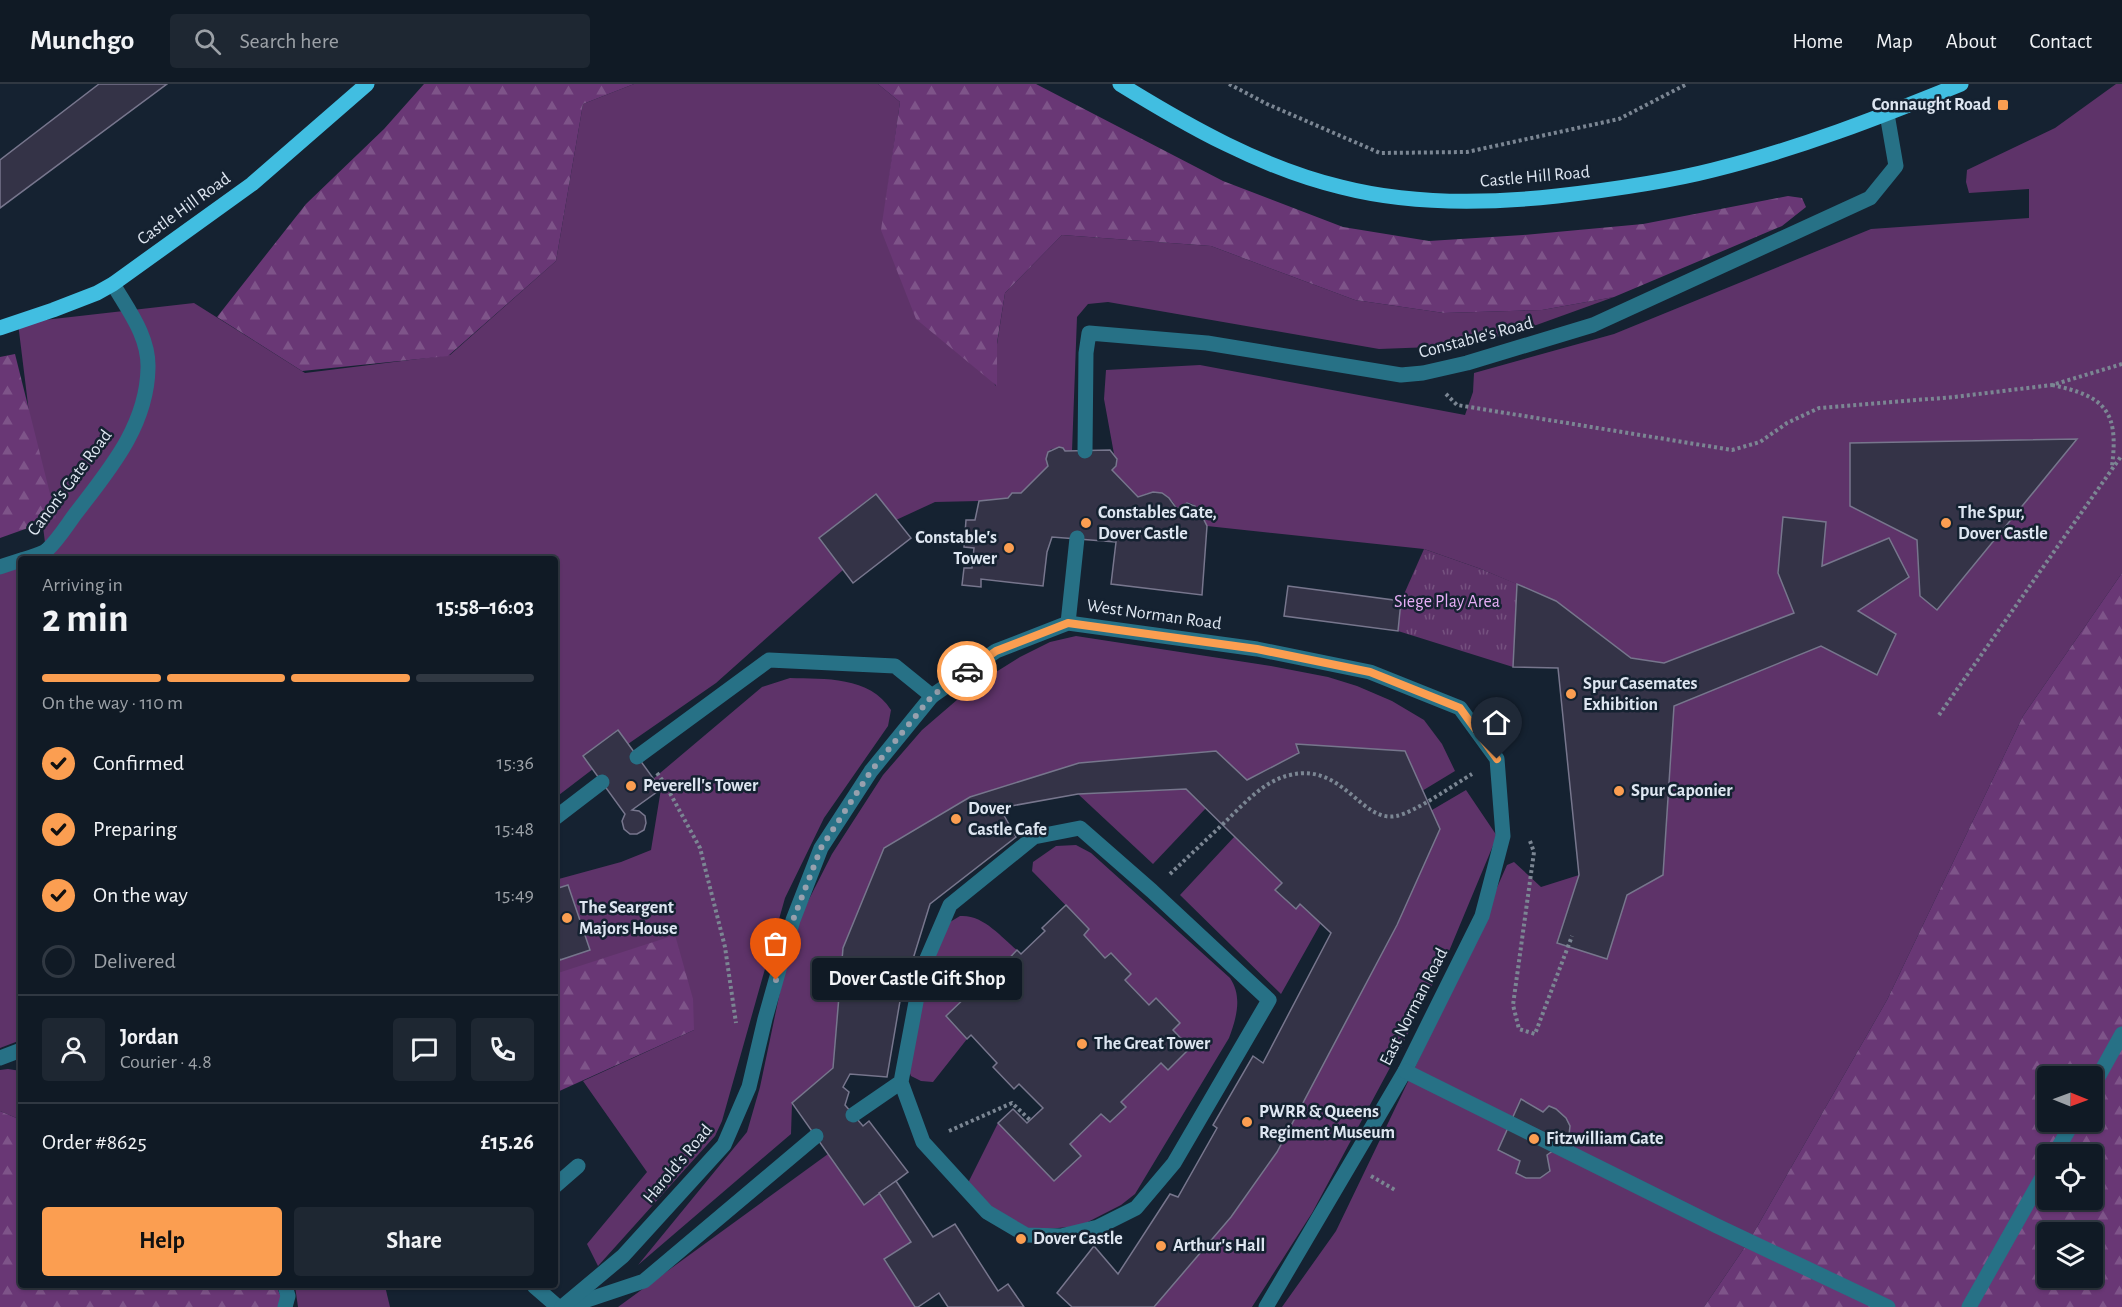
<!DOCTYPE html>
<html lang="en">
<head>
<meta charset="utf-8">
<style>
	:root { --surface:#101a25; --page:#1e2732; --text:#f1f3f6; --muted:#9ca1a7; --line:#303842; --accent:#fb9e51 }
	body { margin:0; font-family:"Alegreya Sans",sans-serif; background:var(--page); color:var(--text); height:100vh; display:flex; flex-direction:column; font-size:22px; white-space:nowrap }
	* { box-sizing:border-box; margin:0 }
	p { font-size:20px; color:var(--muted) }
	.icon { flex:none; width:33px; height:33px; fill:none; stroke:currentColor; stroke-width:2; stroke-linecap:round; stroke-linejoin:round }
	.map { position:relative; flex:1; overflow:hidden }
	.sheet { position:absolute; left:18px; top:472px; width:540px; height:732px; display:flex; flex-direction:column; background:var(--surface); border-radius:6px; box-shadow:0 2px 4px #0004,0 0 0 2px var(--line) }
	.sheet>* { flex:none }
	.needle { width:39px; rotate:91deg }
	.fabs { position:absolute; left:2037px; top:982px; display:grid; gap:12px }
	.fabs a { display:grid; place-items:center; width:66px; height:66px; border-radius:6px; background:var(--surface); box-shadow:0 2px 4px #0004,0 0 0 2px var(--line); font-size:30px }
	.pin { position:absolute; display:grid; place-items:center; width:51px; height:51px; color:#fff; margin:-62px -26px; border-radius:50% 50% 50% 0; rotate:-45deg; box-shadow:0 0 6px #0007 }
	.pin .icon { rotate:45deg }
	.courier { position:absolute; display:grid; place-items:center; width:60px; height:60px; margin:-30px; border:4px solid #fb9e51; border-radius:50%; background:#fff; color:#222; box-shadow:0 2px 8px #0007 }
	.bubble { position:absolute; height:42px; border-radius:6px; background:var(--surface); box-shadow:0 2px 4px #0004,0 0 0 2px var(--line); font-size:20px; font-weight:700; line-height:42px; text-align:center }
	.head em { font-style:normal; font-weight:700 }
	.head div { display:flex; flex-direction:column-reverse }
	.head { display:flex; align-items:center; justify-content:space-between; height:102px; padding:0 24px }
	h1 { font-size:39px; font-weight:700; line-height:45px }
	.bar { display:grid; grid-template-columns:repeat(4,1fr); gap:9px 6px; align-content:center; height:72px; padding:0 24px }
	.bar i { height:8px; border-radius:4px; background:var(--line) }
	.bar .selected { background:var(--accent) }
	.bar p { grid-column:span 4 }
	.line { display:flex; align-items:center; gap:15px; padding:0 24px; border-top:2px solid var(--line) }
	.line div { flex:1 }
	.round { display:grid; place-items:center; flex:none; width:63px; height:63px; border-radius:6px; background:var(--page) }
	ol { padding:0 24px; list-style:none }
	li { display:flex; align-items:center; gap:18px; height:66px }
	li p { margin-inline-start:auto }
	li .icon { padding:6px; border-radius:50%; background:var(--accent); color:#111; stroke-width:4 }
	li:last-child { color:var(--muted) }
	li i { width:33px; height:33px; border:3px solid var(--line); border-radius:50% }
	.primary-button { display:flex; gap:12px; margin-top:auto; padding:12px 24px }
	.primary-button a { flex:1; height:69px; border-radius:6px; background:var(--accent); color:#111; font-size:24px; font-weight:700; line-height:69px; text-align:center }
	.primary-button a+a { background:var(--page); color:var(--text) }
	header { display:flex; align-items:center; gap:36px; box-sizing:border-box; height:84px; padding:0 30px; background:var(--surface); border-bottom:2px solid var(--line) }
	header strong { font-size:28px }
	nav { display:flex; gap:33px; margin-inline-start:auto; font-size:21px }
	.search { width:420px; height:54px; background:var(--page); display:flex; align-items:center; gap:15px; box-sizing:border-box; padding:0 21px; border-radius:6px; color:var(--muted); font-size:22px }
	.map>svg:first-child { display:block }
	.green { fill:#5e3369 }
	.forest { fill:url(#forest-firs); fill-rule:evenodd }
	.park { fill:url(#park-tufts) }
	.building { fill:#343347; stroke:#77768d; stroke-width:1.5 }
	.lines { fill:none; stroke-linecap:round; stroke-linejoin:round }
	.path { stroke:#7b8693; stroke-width:4; stroke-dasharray:3 3; stroke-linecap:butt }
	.lane { stroke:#277186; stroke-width:15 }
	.primary { stroke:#41bee1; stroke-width:15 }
	.done { stroke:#98a1ae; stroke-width:6; stroke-dasharray:0 10.8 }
	.route { stroke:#fb9e51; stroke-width:8 }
	.poi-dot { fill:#fb9e51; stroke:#152231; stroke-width:2 }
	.labels { text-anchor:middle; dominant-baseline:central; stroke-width:5; stroke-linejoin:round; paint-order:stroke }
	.poi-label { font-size:18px; font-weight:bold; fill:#dee6f1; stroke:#152231; text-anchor:start }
	.street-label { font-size:18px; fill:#dee6f1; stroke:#152231 }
	.park-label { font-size:18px; fill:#e7aff6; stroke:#152231 }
</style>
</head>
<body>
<header>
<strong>Munchgo</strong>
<div class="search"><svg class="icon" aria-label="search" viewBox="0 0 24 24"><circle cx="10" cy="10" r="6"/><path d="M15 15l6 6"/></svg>Search here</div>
<nav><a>Home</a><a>Map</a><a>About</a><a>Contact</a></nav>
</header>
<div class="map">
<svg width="2122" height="1223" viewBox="0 0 2122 1223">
	<defs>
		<pattern id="forest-firs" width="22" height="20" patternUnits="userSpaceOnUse" patternTransform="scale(1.5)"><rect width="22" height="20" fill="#693775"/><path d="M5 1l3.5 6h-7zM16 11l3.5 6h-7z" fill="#7e5489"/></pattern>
		<pattern id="park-tufts" width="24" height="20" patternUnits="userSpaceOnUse" patternTransform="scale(1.5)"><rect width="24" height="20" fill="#5e3369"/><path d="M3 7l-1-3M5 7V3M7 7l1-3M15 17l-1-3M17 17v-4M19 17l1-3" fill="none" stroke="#75517f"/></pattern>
	</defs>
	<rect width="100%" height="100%" fill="#152231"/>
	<!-- green -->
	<g class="green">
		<path d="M634,0H878L900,18L882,146L996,302L997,260L1005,209L1062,151L1211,162L1355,216L1444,229L1542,226L1614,213L1520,247L1459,262L1379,265L1108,218L1088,220L1077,233L1072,367H1065L1063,364L1051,365L1046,375L1048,382L1021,409H1012L1008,414L979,417L935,418L896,436L875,410L819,454L843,486L716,599L628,660L617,646L583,672L593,685L555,714V476H22L46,467L18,239L194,219L305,289L450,271L556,177L583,20Z"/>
		<path d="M2116,0H2122V489L2023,632L1887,916L1749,1157L1704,1223H1282L1336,1147L1443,925L1507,781L1514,778L1541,803L1579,791L1557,859L1627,811L1663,791L1674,622L1821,562L1877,590L1896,550L1858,527L1889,454L1822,482L1779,484L1778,489L1794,529L1664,579L1631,574L1556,517L1481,485L1424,465L1207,442L1193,420L1187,419L1177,425C1170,408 1154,405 1138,413L1112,386L1116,382L1117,375L1114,370L1104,315L1106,286L1200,281L1465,331L1473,308L1474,289L1614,250L1871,145L2029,134V105L1969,109L1966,98L1967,86L2055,44Z"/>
		<path d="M21,476V956L0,964V483Z"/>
		<path d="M1076,552L1271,582L1328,593L1357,602L1392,617L1424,636L1442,660L1455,687L1422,707L1296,660L1299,669L1247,696L1215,667L1079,679L970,713L885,764L843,864L833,984L792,1019L791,1050L638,1181L747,1048L760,1003L785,884L803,827L832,770L883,691L922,646L972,603L1020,573L1050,558Z"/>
		<path d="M790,594C824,595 870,592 891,626L888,642L824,734L785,814L722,1037L715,1052L598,1182L587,1160L647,1088L583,997L694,946L555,890V796L621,778L651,766L661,705L653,695L762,603Z"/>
		<path d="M1186,705L1206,724L1153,780L1078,710Z"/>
		<path d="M1466,706L1497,752L1447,872L1400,965L1312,1129L1252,1223H1154L1231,1133L1277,1068L1432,726Z"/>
		<path d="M1235,752L1282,799L1275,806L1295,824L1300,820L1321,839L1281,910L1180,811Z"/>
		<path d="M1076,761L1091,769L1230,894C1243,913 1236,935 1229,954L1135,1110L1121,1121L1080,1142L1036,1146L1024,1143L988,1122L968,1099L998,1039H1027L1038,1028L1056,1046L1149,921L1084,851L1089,845L1032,787L1033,778L1056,762Z"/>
		<path d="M960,832C983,830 1001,853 1017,866L998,885L1000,887L975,912L971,908L946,932L967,955L933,998L921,997L911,992L909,987L916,941L939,857L950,838Z"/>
		<path d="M8,985L21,987V1036L0,1027V986Z"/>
		<path d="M828,1070L864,1120L879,1109L911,1158L884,1176L915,1223H618Z"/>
		<path d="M295,1202H385L390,1223H298Z"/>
	</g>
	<!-- forest -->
	<g class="forest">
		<path d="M424,0H634L583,20L556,177L448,272L302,287L217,233L306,120L384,45Z"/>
		<path d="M878,0H1036L1223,97L1343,143L1429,157L1523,151L1643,140L1788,112L1802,114L1806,123L1782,142L1614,213L1542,226L1444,229L1355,216L1211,162L1062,151L1005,209L997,259V302L916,235L881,146L900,18Z"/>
		<path d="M15,270L56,434L0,454V273Z"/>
		<path d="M2122,489V1223H1704L1749,1157L1887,916L2023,632ZM2048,993H2092V1038H2048ZM2048,1071H2092V1116H2048ZM2048,1149H2092V1194H2048Z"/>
		<path d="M675,851L693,915L694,946L555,1009V890Z"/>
		<path d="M0,1027L21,1036V1202H276L286,1223H0Z"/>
	</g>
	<!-- park -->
	<path class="park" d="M1424,465L1481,485L1517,500L1513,583L1398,547L1401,517Z"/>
	<!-- building -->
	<g class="building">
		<path d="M99,0H167L0,124V76Z"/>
		<path d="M2077,355L1937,526L1920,512L1917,456L1850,422V359Z"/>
		<path d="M1059,363L1063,364L1065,367L1110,366L1117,375L1116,382L1112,386L1138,413L1153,408L1162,409L1169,414L1177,425L1187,419L1195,422L1198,431L1202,432L1207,442L1202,511L1111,500L1116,458L1052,453L1047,468L1043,502L981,495V503L962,501L964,484H972L974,464L964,463L966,436H975L979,417L1008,414L1012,409H1021L1048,382L1046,375L1048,368Z"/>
		<path d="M876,410L911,454L853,499L819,454Z"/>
		<path d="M1783,433L1826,438L1822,482L1889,454L1909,493L1858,527L1896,550L1877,591L1821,562L1674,622L1663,791L1627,811L1607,875L1557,859L1579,791L1558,584L1513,583L1517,500L1556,517L1631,574L1664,579L1794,529L1778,489Z"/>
		<path d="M1288,502L1401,517L1398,547L1284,532Z"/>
		<path d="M618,646L661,705L632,726L639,727L645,732L646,739L644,746L637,750H630L624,745L622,737L625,730L583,672Z"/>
		<path d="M1296,660L1405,667L1440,745L1397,841L1277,1068L1231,1133L1154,1223H1072L1057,1209L1094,1162L1118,1190L1170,1110L1178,1113L1217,1044L1213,1041L1253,972L1263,979L1331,849L1300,820L1296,825L1275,806L1282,799L1186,705L1078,710L1000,724L1016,753L930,820L900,917L887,993L850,990L843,1003L849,1008L845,1021L863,1042L869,1037L908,1088L864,1121L792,1019L833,984L843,864L884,764L970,713L1079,679L1216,667L1247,696L1299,669Z"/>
		<path d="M568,801L590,866L560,876L555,862V805Z"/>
		<path d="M1066,821L1089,845L1084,851L1105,874L1111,869L1131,890L1125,896L1149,921L1156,914L1180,939L1173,946L1190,964L1168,986L1161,979L1121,1018L1126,1023L1110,1038L1101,1030L1070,1060L1081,1072L1054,1097L998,1039L1013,1025L1027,1039L1043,1024L1019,1000L1014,1005L993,983L997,979L971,951L967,955L946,932L971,908L975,912L1000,887L998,886L1017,866L1021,870L1045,847L1042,844Z"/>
		<path d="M1521,1015L1543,1028L1549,1022L1556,1025L1566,1034L1570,1042L1569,1051L1560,1057L1554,1066L1547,1071L1550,1087L1540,1094H1526L1516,1089L1520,1077L1498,1066Z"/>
		<path d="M896,1097L933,1153L955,1140L998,1207L1008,1200L1024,1223H948L939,1209L918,1223H915L884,1175L911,1158L879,1109Z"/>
	</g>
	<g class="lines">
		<!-- path -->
		<g class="path">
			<path d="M1229,0L1267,20L1380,69L1467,68L1619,35L1687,0"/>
			<path d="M2052,301C2105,312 2119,327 2112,382"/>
			<path d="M1446,310L1457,321L1732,366L1760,358L1787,339L1819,324L1954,313L2052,301L2122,280"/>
			<path d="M1939,631L2122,371"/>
			<path d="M657,689L665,700L700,764L725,863L736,939"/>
			<path d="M1530,757L1534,768L1513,921L1519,945L1535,950L1572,852"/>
			<path d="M1170,790C1188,773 1206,756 1224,739C1243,721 1263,697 1290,691C1343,678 1361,739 1396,732C1414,729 1455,700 1472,690"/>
			<path d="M949,1047L1012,1019L1030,1036"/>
			<path d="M1371,1092L1395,1106"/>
		</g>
		<!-- lane -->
		<g class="lane">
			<path d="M1085,367L1086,269L1089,249L1207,259L1401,291L1423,289L1467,279L1593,241L1870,114L1896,82L1887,30"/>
			<path d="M22,476C29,473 41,471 47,466C58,456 67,441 76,429C109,386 147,342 148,284C149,252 128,226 113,200"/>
			<path d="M0,483L21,476"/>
			<path d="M1068,539L1077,454"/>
			<path d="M637,673L769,576L895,582L932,612L996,567L1068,539L1257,565L1370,588L1460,624L1497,675L1503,752L1482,832L1405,987L1266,1223"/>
			<path d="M555,734L602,698"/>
			<path d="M0,974L21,966"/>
			<path d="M1405,987L1717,1142L1888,1223"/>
			<path d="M2092,1004L2122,950"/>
			<path d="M853,1031L901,998L923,1058L987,1128L1026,1151L1061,1152L1098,1143L1136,1124L1174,1079L1269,916L1152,807L1080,744L1034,753L950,821L922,886L901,998"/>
			<path d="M2054,1071L2073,1038"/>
			<path d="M555,1102L578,1082"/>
			<path d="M534,1202L558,1223"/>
			<path d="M569,1222L644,1197L816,1052"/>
			<path d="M285,1223L288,1212L285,1202"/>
			<path d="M562,1223L623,1172L724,1061L749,1003L765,935L793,836L821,764L871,687L932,612"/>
			<path d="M1969,1223L2048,1083"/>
		</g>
		<!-- primary -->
		<g class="primary">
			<path d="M1120,0C1188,42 1262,84 1341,103C1411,121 1485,120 1557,112C1609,106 1662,99 1713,86C1798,65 1880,33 1961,0"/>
			<path d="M0,244L53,226L97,209L113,200L252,100L367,0"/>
		</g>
	</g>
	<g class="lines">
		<!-- done -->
		<path class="done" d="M776,896L793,836L821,764L871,687L932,612L967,587"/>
		<!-- route -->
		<path class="route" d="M967,587L996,567L1068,539L1257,565L1370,588L1460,624L1497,675"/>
	</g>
	<!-- markers -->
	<g class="poi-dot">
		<rect x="1997" y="15" width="12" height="12" rx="3"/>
		<circle cx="1086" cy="439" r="6"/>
		<circle cx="1946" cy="439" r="6"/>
		<circle cx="1009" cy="464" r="6"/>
		<circle cx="1571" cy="610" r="6"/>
		<circle cx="631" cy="702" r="6"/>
		<circle cx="1619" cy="707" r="6"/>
		<circle cx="956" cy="735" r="6"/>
		<circle cx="567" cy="834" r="6"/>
		<circle cx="1082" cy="960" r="6"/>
		<circle cx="1247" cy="1038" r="6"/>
		<circle cx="1534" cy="1055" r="6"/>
		<circle cx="1021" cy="1155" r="6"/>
		<circle cx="1161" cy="1162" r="6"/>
	</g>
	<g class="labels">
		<!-- poi labels -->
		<g class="poi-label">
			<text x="1991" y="21" text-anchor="end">Connaught Road</text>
			<text x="1098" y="429">Constables Gate,<tspan x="1098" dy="21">Dover Castle</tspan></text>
			<text x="1958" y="429">The Spur,<tspan x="1958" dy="21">Dover Castle</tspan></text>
			<text x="997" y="454" text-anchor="end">Constable's<tspan x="997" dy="21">Tower</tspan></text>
			<text x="1583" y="600">Spur Casemates<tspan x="1583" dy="21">Exhibition</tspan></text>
			<text x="643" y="702">Peverell's Tower</text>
			<text x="1631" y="707">Spur Caponier</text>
			<text x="968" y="725">Dover<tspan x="968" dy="21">Castle Cafe</tspan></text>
			<text x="579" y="824">The Seargent<tspan x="579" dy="21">Majors House</tspan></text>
			<text x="1094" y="960">The Great Tower</text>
			<text x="1259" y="1028">PWRR &amp; Queens<tspan x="1259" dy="21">Regiment Museum</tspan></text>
			<text x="1546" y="1055">Fitzwilliam Gate</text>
			<text x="1033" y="1155">Dover Castle</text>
			<text x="1173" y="1162">Arthur's Hall</text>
		</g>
		<!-- street labels -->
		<g class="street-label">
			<text transform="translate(1535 93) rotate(-5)">Castle Hill Road</text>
			<text transform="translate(184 125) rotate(-36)">Castle Hill Road</text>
			<text transform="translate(1476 254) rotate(-15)">Constable's Road</text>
			<text transform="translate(70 399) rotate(-53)">Canon's Gate Road</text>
			<text transform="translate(1154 531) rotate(8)">West Norman Road</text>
			<text transform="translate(1414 923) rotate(-63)">East Norman Road</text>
			<text transform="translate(678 1080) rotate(-50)">Harold's Road</text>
		</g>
		<!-- park labels -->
		<g class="park-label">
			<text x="1447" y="518">Siege Play Area</text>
		</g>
	</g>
</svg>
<div class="fabs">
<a><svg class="needle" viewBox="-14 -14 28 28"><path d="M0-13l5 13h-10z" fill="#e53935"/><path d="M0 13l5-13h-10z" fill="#9ca1a7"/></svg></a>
<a><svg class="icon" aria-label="locate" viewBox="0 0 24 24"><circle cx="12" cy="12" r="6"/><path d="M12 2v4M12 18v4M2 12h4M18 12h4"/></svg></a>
<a><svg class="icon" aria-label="layers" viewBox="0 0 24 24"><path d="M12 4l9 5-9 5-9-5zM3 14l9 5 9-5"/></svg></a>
</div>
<div class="pin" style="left:776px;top:896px;background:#ea580c"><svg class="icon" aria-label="bag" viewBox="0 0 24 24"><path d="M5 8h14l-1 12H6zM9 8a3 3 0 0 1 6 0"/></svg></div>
<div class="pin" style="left:1497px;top:675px;background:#1f2937"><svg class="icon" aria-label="home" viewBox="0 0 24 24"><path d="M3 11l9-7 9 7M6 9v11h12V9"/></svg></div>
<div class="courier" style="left:967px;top:587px"><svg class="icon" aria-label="car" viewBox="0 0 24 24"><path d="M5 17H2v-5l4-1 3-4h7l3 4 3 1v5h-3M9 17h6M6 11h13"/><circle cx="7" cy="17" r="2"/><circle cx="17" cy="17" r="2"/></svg></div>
<div class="bubble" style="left:812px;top:874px;width:210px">Dover Castle Gift Shop</div>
<section class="sheet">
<div class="head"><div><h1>2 min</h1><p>Arriving in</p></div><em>15:58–16:03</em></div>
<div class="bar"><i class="selected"></i><i class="selected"></i><i class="selected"></i><i></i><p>On the way · 110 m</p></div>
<ol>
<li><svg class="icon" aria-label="check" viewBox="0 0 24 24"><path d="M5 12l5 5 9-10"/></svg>Confirmed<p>15:36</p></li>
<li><svg class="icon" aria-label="check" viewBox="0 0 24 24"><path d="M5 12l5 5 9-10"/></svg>Preparing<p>15:48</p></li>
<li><svg class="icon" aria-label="check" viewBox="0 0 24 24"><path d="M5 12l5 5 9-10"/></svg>On the way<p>15:49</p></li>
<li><i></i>Delivered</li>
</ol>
<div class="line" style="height:108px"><a class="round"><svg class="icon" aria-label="person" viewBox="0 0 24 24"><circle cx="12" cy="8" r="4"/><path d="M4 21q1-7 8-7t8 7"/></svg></a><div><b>Jordan</b><p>Courier · 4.8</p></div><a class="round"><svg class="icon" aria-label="chat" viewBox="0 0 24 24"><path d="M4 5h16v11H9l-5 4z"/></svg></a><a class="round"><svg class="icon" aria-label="phone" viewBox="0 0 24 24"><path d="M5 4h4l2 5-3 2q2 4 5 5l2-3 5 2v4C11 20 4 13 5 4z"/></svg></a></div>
<div class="line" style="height:78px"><div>Order #8625</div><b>£15.26</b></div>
<div class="primary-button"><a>Help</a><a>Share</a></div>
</section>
</div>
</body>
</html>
